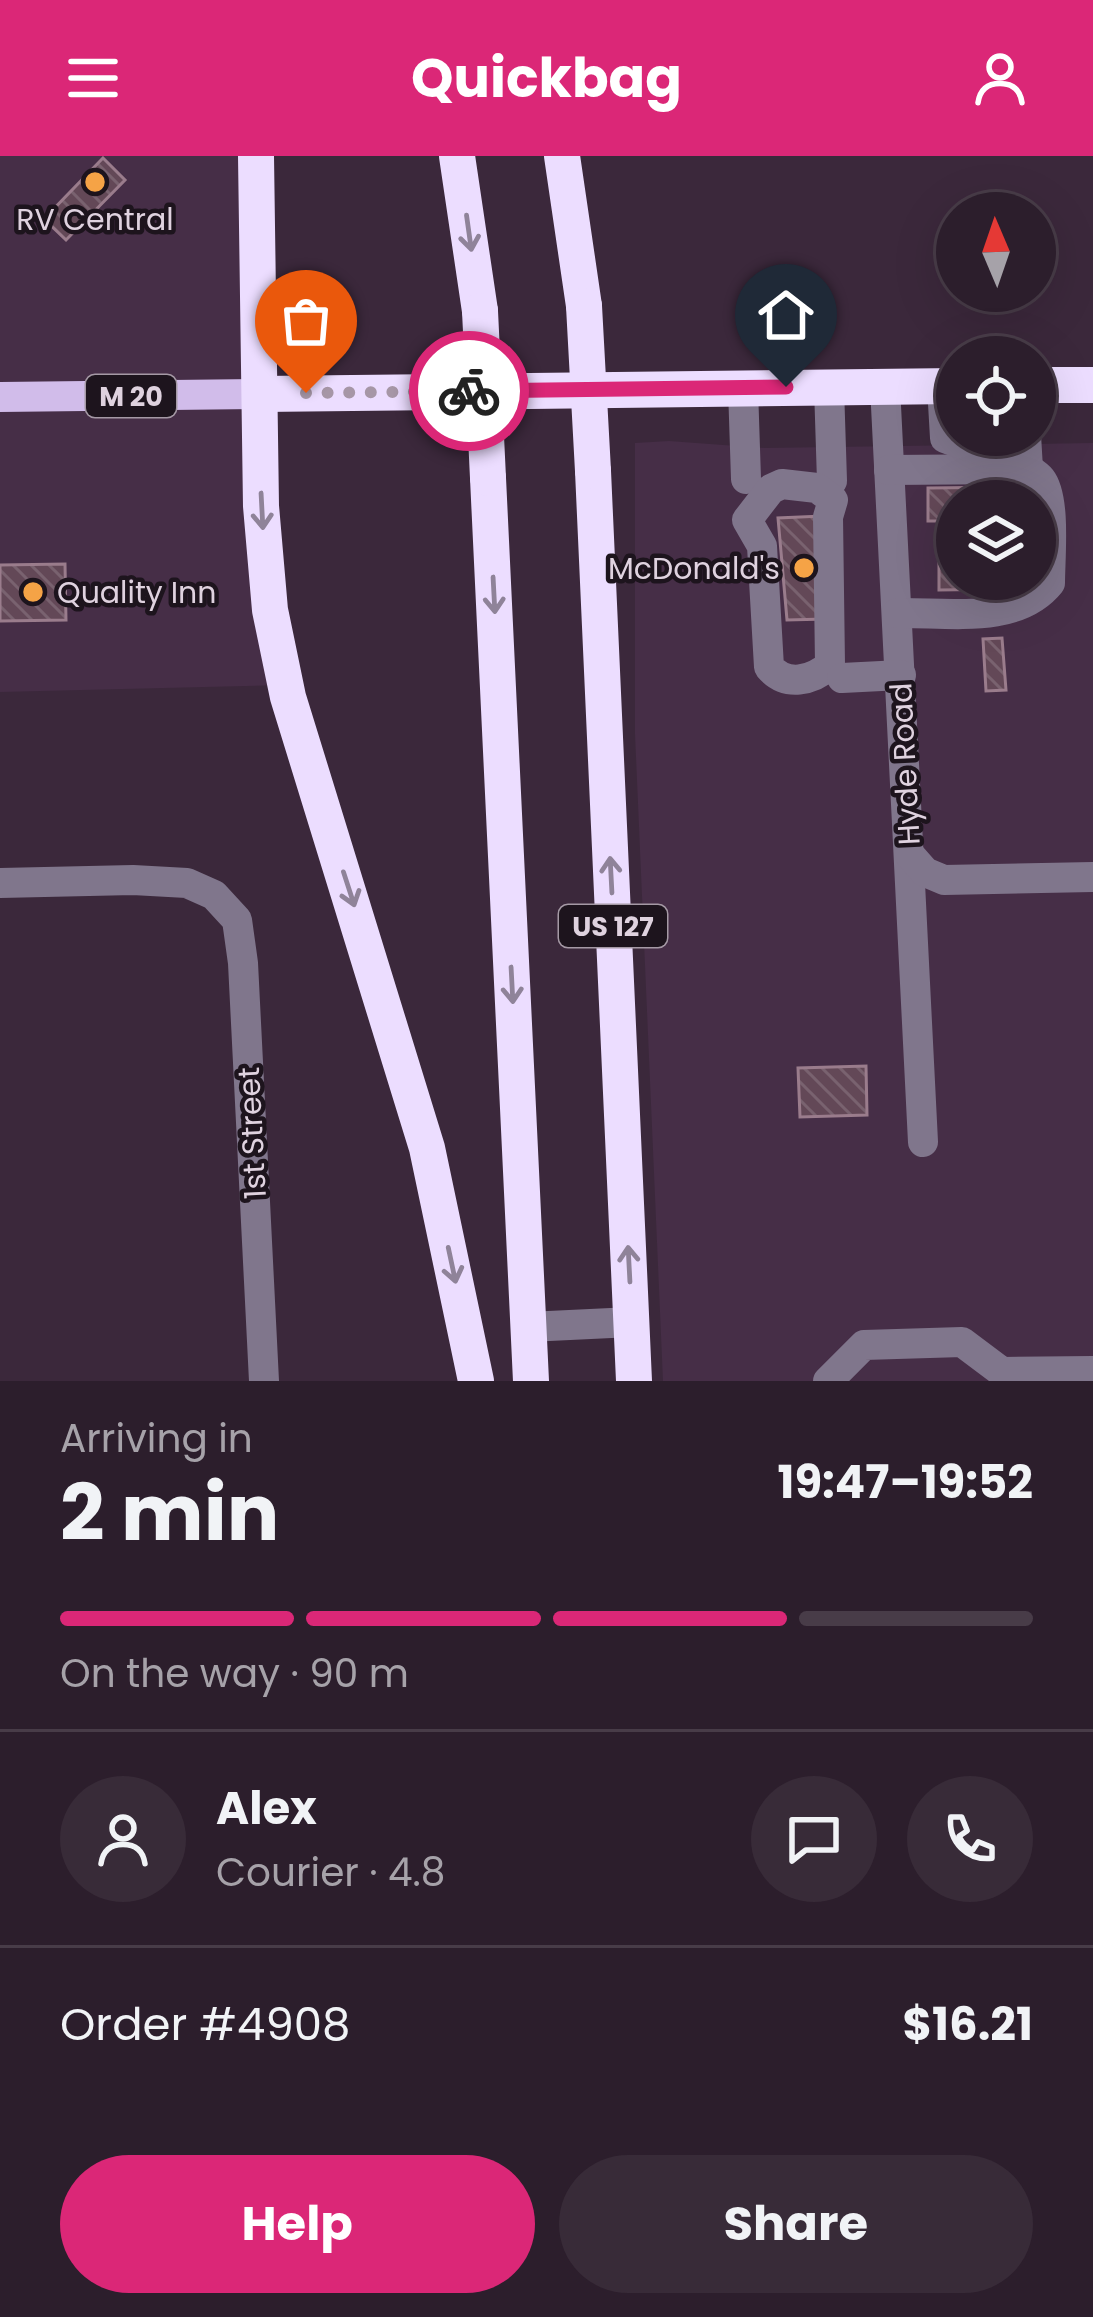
<!DOCTYPE html>
<html lang="en">
<head>
<meta charset="utf-8">
<style>
	:root { --surface:#2c1e2c; --page:#382b38; --text:#f1f3f6; --muted:#a6a2a9; --line:#483c48; --accent:#db2777 }
	body { margin:0; font-family:Poppins,sans-serif; background:var(--page); color:var(--text); height:100vh; display:flex; flex-direction:column; font-size:45px; white-space:nowrap }
	* { box-sizing:border-box; margin:0 }
	p { font-size:39px; color:var(--muted) }
	.icon { flex:none; width:66px; height:66px; fill:none; stroke:currentColor; stroke-width:2; stroke-linecap:round; stroke-linejoin:round }
	.map { position:relative; height:1225px; overflow:hidden }
	.details { display:flex; flex-direction:column; background:var(--surface); flex:1 }
	.details>* { flex:none }
	.needle { width:78px; rotate:358deg }
	.controls { position:absolute; left:936px; top:36px; display:grid; gap:24px }
	.controls a { display:grid; place-items:center; width:120px; height:120px; border-radius:50%; background:var(--surface); box-shadow:0 12px 48px #0002,0 0 0 3px var(--line); font-size:60px }
	.pin { position:absolute; display:grid; place-items:center; width:102px; height:102px; color:#fff; margin:-123px -51px; border-radius:50% 50% 50% 0; rotate:-45deg; box-shadow:0 0 12px #0007 }
	.pin .icon { rotate:45deg }
	.courier { position:absolute; display:grid; place-items:center; width:120px; height:120px; margin:-60px; border:9px solid #db2777; border-radius:50%; background:#fff; color:#222; box-shadow:0 3px 15px #0007 }
	.overview em { font-style:normal; font-weight:700 }
	.overview div { display:flex; flex-direction:column-reverse }
	.overview { display:flex; align-items:center; justify-content:space-between; height:204px; padding:0 60px }
	h1 { font-size:78px; font-weight:700; line-height:90px }
	.bar { display:grid; grid-template-columns:repeat(4,1fr); gap:18px 12px; align-content:center; height:144px; padding:0 60px }
	.bar i { height:15px; border-radius:9px; background:var(--line) }
	.bar .active { background:var(--accent) }
	.bar p { grid-column:span 4 }
	.line { display:flex; align-items:center; gap:30px; padding:0 60px; border-top:3px solid var(--line) }
	.line div { flex:1 }
	.round { display:grid; place-items:center; flex:none; width:126px; height:126px; border-radius:63px; background:var(--page) }
	.primary-button { display:flex; gap:24px; margin-top:auto; padding:24px 60px }
	.primary-button a { flex:1; height:138px; border-radius:72px; background:var(--accent); color:#fff; font-size:48px; font-weight:700; line-height:138px; text-align:center }
	.primary-button a+a { background:var(--page); color:var(--text) }
	header { display:flex; justify-content:space-between; align-items:center; height:156px; padding:0 60px; background:var(--accent); color:#fff; font-size:54px; font-weight:700 }
	.map>svg:first-child { display:block }
	.built { fill:#462e47; fill-rule:evenodd }
	.building { fill:url(#building-back-hatch); stroke:#9a7c8c; stroke-width:3 }
	.lines { fill:none; stroke-linecap:round; stroke-linejoin:round }
	.minor { stroke:#80768c; stroke-width:30 }
	.major { stroke:#d1bcea; stroke-width:30 }
	.highway { stroke:#ecddff; stroke-width:36 }
	.highway-bridge { stroke:#ecddff; stroke-width:36 }
	.oneway { stroke:#8f8399 }
	.done { stroke:#a696a6; stroke-width:12; stroke-dasharray:0 21.6 }
	.route { stroke:#db2777; stroke-width:15 }
	.poi-dot { fill:#f5a346; stroke:#1d141d; stroke-width:4.5 }
	.labels { text-anchor:middle; dominant-baseline:central; stroke-width:9; stroke-linejoin:round; paint-order:stroke }
	.shield { fill:#1d141d; stroke:#a599a5; stroke-width:3 }
	.shield-label { font-size:27px; font-weight:bold; fill:#dfd2df }
	.poi-label { font-size:30px; fill:#dfd2df; stroke:#1d141d }
	.street-label { font-size:30px; fill:#dfd2df; stroke:#1d141d }
</style>
</head>
<body>
<header><svg class="icon" aria-label="menu" viewBox="0 0 24 24"><path d="M4 6h16M4 12h16M4 18h16"/></svg>Quickbag<svg class="icon" aria-label="person" viewBox="0 0 24 24"><circle cx="12" cy="8" r="4"/><path d="M4 21q1-7 8-7t8 7"/></svg></header>
<div class="map">
<svg width="1093" height="1225" viewBox="0 0 1093 1225">
	<defs>
		<pattern id="building-back-hatch" width="6" height="6" patternUnits="userSpaceOnUse" patternTransform="scale(3)"><rect width="6" height="6" fill="#634857"/><path d="M-1 5l2 2M0 0l6 6M5-1l2 2" fill="none" stroke="#79626f"/></pattern>
	</defs>
	<rect width="100%" height="100%" fill="#3b283b"/>
	<!-- built -->
	<g class="built">
		<path d="M0,0H255L285,529L0,536Z"/>
		<path d="M669,285L765,292L1093,287V1225H663L635,578V287ZM957,345H1035V423H957Z"/>
	</g>
	<!-- building -->
	<g class="building">
		<path d="M103,2L125,24L66,84L44,63Z"/>
		<path d="M1027,331L1028,345H957V365H928V332Z"/>
		<path d="M822,360L825,463L787,464L778,362Z"/>
		<path d="M939,406H957V423H1015V433L939,434Z"/>
		<path d="M65,408L66,464L0,465V409Z"/>
		<path d="M1002,482L1006,534L986,535L983,483Z"/>
		<path d="M866,910L867,959L800,961L798,912Z"/>
	</g>
	<g class="lines">
		<!-- minor -->
		<g class="minor">
			<path d="M885,230L923,986"/>
			<path d="M829,231L832,325"/>
			<path d="M743,232L746,323"/>
			<path d="M889,314L1028,313L1026,279"/>
			<path d="M782,328L817,332L833,344L828,361L830,509C812,525 786,531 769,511L762,390L747,364L771,333Z"/>
			<path d="M897,457C947,456 1016,469 1050,427C1050,402 1056,342 1041,323C1028,306 967,291 945,282L942,230"/>
			<path d="M842,522L901,519"/>
			<path d="M910,699L925,716L944,724L1093,721"/>
			<path d="M0,727L133,724L187,727L214,739L237,764L243,807L264,1225"/>
			<path d="M528,1171L632,1166"/>
			<path d="M828,1225L864,1189L962,1186L1002,1216L1093,1215"/>
		</g>
		<!-- major -->
		<path class="major" d="M0,241L262,238"/>
		<!-- highway -->
		<g class="highway">
			<path d="M256,0L261,350L270,454L288,541L427,992L476,1225"/>
			<path d="M457,0L480,155"/>
			<path d="M562,0L584,150"/>
			<path d="M1035,229H1093"/>
			<path d="M262,238L957,230"/>
			<path d="M593,315L634,1225"/>
			<path d="M488,322L531,1225"/>
		</g>
		<!-- highway-bridge -->
		<g class="highway-bridge">
			<path d="M584,150L593,315"/>
			<path d="M480,155L488,322"/>
		</g>
	</g>
	<!-- one-way arrows -->
	<defs><path id="oneway-shaft" d="M-6 0H5M1.5-3L5.5 0L1.5 3" fill="none" stroke-width="1.6" stroke-linecap="round" stroke-linejoin="round" transform="scale(3)"/></defs>
	<g class="oneway">
		<use href="#oneway-shaft" transform="translate(469 77) rotate(82)"/>
		<use href="#oneway-shaft" transform="translate(262 355) rotate(87)"/>
		<use href="#oneway-shaft" transform="translate(494 439) rotate(87)"/>
		<use href="#oneway-shaft" transform="translate(611 719) rotate(-93)"/>
		<use href="#oneway-shaft" transform="translate(349 733) rotate(72)"/>
		<use href="#oneway-shaft" transform="translate(512 829) rotate(87)"/>
		<use href="#oneway-shaft" transform="translate(629 1108) rotate(-93)"/>
		<use href="#oneway-shaft" transform="translate(452 1109) rotate(78)"/>
	</g>
	<g class="lines">
		<!-- done -->
		<path class="done" d="M306,237L469,235"/>
		<!-- route -->
		<path class="route" d="M469,235L786,231"/>
	</g>
	<!-- markers -->
	<g class="poi-dot">
		<circle cx="95" cy="26" r="12"/>
		<circle cx="804" cy="412" r="12"/>
		<circle cx="33" cy="436" r="12"/>
	</g>
	<g class="labels">
		<!-- shield labels -->
		<g class="shield">
			<rect x="86" y="219" width="90" height="42" rx="9"/>
			<rect x="559" y="749" width="108" height="42" rx="9"/>
		</g>
		<g class="shield-label">
			<text x="131" y="240">M 20</text>
			<text x="613" y="770">US 127</text>
		</g>
		<!-- poi labels -->
		<g class="poi-label">
			<text x="95" y="63">RV Central</text>
			<text x="780" y="412" text-anchor="end">McDonald's</text>
			<text x="57" y="436" text-anchor="start">Quality Inn</text>
		</g>
		<!-- street labels -->
		<g class="street-label">
			<text transform="translate(905 608) rotate(-93)">Hyde Road</text>
			<text transform="translate(252 977) rotate(-93)">1st Street</text>
		</g>
	</g>
</svg>
<div class="controls">
<a><svg class="needle" viewBox="-14 -14 28 28"><path d="M0-13l5 13h-10z" fill="#e53935"/><path d="M0 13l5-13h-10z" fill="#a6a2a9"/></svg></a>
<a><svg class="icon" aria-label="locate" viewBox="0 0 24 24"><circle cx="12" cy="12" r="6"/><path d="M12 2v4M12 18v4M2 12h4M18 12h4"/></svg></a>
<a><svg class="icon" aria-label="layers" viewBox="0 0 24 24"><path d="M12 4l9 5-9 5-9-5zM3 14l9 5 9-5"/></svg></a>
</div>
<div class="pin" style="left:306px;top:237px;background:#ea580c"><svg class="icon" aria-label="bag" viewBox="0 0 24 24"><path d="M5 8h14l-1 12H6zM9 8a3 3 0 0 1 6 0"/></svg></div>
<div class="pin" style="left:786px;top:231px;background:#1f2937"><svg class="icon" aria-label="home" viewBox="0 0 24 24"><path d="M3 11l9-7 9 7M6 9v11h12V9"/></svg></div>
<div class="courier" style="left:469px;top:235px"><svg class="icon" aria-label="bike" viewBox="0 0 24 24"><circle cx="6" cy="16" r="4"/><circle cx="18" cy="16" r="4"/><path d="M6 16l4-8h5l3 8M10 8l3 8H6M13 5h3"/></svg></div>
</div>
<section class="details">
<div class="overview"><div><h1>2 min</h1><p>Arriving in</p></div><em>19:47–19:52</em></div>
<div class="bar"><i class="active"></i><i class="active"></i><i class="active"></i><i></i><p>On the way · 90 m</p></div>
<div class="line" style="height:216px"><a class="round"><svg class="icon" aria-label="person" viewBox="0 0 24 24"><circle cx="12" cy="8" r="4"/><path d="M4 21q1-7 8-7t8 7"/></svg></a><div><b>Alex</b><p>Courier · 4.8</p></div><a class="round"><svg class="icon" aria-label="chat" viewBox="0 0 24 24"><path d="M4 5h16v11H9l-5 4z"/></svg></a><a class="round"><svg class="icon" aria-label="phone" viewBox="0 0 24 24"><path d="M5 4h4l2 5-3 2q2 4 5 5l2-3 5 2v4C11 20 4 13 5 4z"/></svg></a></div>
<div class="line" style="height:156px"><div>Order #4908</div><b>$16.21</b></div>
<div class="primary-button"><a>Help</a><a>Share</a></div>
</section>
</body>
</html>
